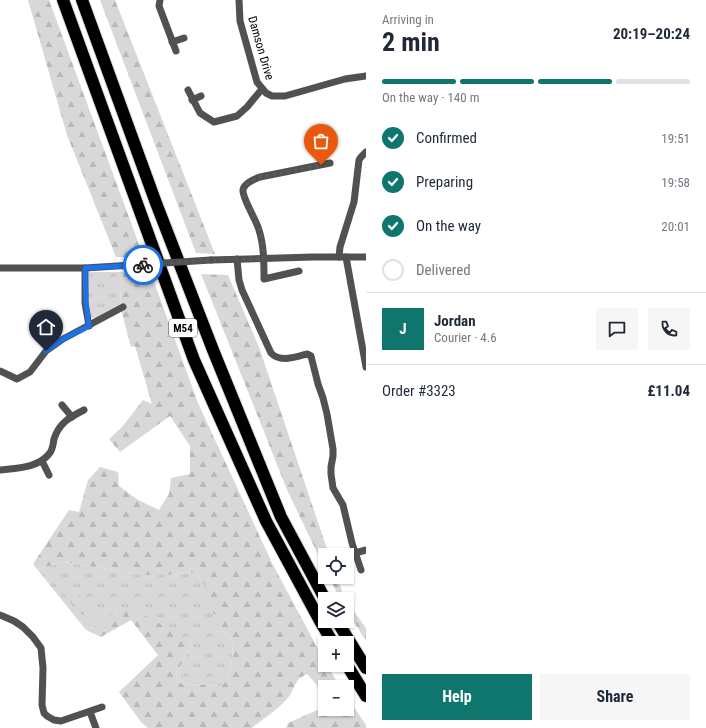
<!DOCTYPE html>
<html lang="en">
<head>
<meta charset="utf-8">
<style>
	:root { --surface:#fff; --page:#f6f6f7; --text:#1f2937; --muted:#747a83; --line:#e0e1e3; --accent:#0f766e }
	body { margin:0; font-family:"Roboto Condensed",sans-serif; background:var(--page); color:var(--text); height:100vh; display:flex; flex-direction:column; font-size:15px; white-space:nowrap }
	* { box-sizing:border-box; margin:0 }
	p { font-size:13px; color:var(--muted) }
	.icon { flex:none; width:22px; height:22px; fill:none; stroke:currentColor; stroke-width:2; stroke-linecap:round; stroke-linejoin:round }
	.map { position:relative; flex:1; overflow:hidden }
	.sheet { display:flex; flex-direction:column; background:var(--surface); width:340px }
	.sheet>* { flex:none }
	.controls { position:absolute; left:318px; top:548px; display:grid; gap:8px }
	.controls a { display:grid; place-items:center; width:36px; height:36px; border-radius:0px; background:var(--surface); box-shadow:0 1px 3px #0004; font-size:20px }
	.pin { position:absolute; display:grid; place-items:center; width:34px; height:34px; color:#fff; margin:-41px -17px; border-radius:50% 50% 50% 0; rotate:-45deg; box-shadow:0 0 4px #0007 }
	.pin .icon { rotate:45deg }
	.courier { position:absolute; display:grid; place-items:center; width:40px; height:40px; margin:-20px; border:3px solid #1a73e8; border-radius:50%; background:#fff; color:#222; box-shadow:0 1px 5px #0007 }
	.overview em { font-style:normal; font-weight:700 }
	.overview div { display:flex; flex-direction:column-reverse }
	.overview { display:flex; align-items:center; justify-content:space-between; height:68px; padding:0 16px }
	h1 { font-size:26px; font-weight:700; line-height:30px }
	.bar { display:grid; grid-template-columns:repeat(4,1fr); gap:6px 4px; align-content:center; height:48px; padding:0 16px }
	.bar i { height:5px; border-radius:3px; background:var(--line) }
	.bar .selected { background:var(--accent) }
	.bar p { grid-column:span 4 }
	.line { display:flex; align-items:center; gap:10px; padding:0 16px; border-top:1px solid var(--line) }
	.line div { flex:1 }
	.round { display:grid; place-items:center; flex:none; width:42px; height:42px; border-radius:0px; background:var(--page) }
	ol { padding:0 16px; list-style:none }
	li { display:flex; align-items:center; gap:12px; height:44px }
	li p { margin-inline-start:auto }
	li .icon { padding:4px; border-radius:50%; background:var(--accent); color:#fff; stroke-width:4 }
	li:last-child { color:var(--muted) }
	li i { width:22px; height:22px; border:2px solid var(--line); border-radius:50% }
	.cta { display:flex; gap:8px; margin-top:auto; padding:8px 16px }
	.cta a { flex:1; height:46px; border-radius:0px; background:var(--accent); color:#fff; font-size:16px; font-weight:700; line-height:46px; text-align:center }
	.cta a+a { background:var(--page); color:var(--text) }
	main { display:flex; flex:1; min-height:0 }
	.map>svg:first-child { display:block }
	.grass { fill:url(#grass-tufts) }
	.forest { fill:url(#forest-firs) }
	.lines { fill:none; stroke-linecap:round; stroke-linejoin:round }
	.motorway-casing { stroke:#dbdbdb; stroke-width:14 }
	.minor { stroke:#515151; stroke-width:7 }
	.motorway { stroke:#000; stroke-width:12 }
	.minor-bridge { stroke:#515151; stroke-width:7 }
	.done { stroke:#595959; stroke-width:4; stroke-dasharray:0 7.2 }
	.route { stroke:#1a73e8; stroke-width:5 }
	.labels { text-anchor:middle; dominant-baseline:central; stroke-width:4; stroke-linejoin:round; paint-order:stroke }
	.shield { fill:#fff; stroke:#4c4c4c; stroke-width:1 }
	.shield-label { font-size:11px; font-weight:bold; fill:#000 }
	.street-label { font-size:12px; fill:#000; stroke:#fff }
</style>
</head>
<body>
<main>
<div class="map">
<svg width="366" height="728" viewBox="0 0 366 728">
	<defs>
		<pattern id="grass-tufts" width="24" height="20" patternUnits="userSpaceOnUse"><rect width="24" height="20" fill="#d8d8d8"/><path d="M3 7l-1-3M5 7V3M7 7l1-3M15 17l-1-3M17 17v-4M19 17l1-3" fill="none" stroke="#b8b8b8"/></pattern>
		<pattern id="forest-firs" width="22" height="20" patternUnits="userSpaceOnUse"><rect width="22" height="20" fill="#d8d8d8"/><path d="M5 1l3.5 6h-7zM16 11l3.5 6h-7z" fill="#b8b8b8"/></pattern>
	</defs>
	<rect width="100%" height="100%" fill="#fff"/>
	<!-- grass -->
	<g class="grass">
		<path d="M89,272H122L120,306L94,319L90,317L87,299Z"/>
		<path d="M65,562L144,575H167L187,573L197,574L206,587L221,617V631L229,634L233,642L232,659L229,678L221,686L178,683L176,674L192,644L119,610L96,626L86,630L37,569Z"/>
	</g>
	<!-- forest -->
	<g class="forest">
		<path d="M28,0H49L144,258L116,257L67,135Z"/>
		<path d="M100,0H115L215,254L196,253Z"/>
		<path d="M122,272L153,279L198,403L272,563L325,662V665H327L340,687H325V709H347V697L366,725V728H286L288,723L324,707L317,685L307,674C295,679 296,685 290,695C282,707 264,718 252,728H148L141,722L119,692L158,655L131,620L101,637L86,630L96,626L119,610L140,613L166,627L192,644L176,674L178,683L221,686L229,678L232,659L233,642L229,634L221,631L218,626L221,617L213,613L204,594L205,586L197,574L187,573L167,575H144L65,562L37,569L33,564L69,510L79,512L88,480L100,467L118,472L119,486L138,500L159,510L169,494L171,478L190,474V446L170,416L120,452L109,439L122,427L143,400L152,404L135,346L131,347L120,306Z"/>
		<path d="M201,274L228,275L259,347L329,555H325V569L288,492Z"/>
		<path d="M329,577H337L345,599H340Z"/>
		<path d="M61,589L76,592L94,611L95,616L92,620L76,610Z"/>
		<path d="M347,602L366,628V641L347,611Z"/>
	</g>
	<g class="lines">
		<defs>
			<g id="motorway">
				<path d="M63,0L194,360L266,521L320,621L333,643"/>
				<path d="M82,0L156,203L213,350L281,517L325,599"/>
				<path d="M337,621L366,668"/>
				<path d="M347,665L366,696"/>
			</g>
		</defs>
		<!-- motorway casing -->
		<use href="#motorway" class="motorway-casing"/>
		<!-- minor -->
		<g class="minor">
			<path d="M160,0L159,6L176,51"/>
			<path d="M239,0L240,21L257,82L266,93L272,96H285L345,79L366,76"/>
			<path d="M172,42L184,38"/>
			<path d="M188,90L200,113L214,122L237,116L247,107L262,89"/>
			<path d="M192,100L201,96"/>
			<path d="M339,257L340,247L354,202L359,160L361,157L366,152"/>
			<path d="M346,257L366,367"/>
			<path d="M237,259L239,280L242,290L271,353C280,363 296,357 307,354L311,356L318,384L323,398L327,414L333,449V456L331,467V474L333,488L343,505L352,543L361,570"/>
			<path d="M211,260L313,257H366"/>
			<path d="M0,268H85L133,265"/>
			<path d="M85,268V303L89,326"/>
			<path d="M299,271L264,279C264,262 264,246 259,230C256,219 242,198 243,190C244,183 255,179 260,177L330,163"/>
			<path d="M0,371L17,379L30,372L46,351L63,339L123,307"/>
			<path d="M62,405L72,417"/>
			<path d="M42,461L49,475"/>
			<path d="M0,470C16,468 38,468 49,454C53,450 53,444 54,439C59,423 70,417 84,410"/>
			<path d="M355,553L366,550"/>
			<path d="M0,615L14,621L23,627L33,637L41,648L43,668L42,705L44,713L47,716L54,720L61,721L102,707"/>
			<path d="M90,712L96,728"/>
		</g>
		<!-- motorway -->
		<use href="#motorway" class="motorway"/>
		<!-- minor-bridge -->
		<path class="minor-bridge" d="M133,265L211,260"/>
	</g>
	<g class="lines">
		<!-- done -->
		<path class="done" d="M143,265L211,260L264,259C263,249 262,240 260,231C256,218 241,197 244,187L251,181L260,177L321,165"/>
		<!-- route -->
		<path class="route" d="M46,351L63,339L89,326L86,303L85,268L143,265"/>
	</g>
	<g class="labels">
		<!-- shield labels -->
		<rect class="shield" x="169" y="319" width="28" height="18" rx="3"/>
		<g class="shield-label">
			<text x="183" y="328">M54</text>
		</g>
		<!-- street labels -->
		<g class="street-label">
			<text transform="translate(261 48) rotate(74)">Damson Drive</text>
		</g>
	</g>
</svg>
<div class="controls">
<a><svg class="icon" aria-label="locate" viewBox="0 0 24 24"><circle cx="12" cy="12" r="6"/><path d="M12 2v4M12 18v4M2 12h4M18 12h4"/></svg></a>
<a><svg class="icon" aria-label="layers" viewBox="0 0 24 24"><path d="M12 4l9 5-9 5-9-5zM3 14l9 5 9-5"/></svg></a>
<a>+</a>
<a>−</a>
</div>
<div class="pin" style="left:321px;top:165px;background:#ea580c"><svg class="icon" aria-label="bag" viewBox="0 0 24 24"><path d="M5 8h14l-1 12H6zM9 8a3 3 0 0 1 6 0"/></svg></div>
<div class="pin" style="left:46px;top:351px;background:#1f2937"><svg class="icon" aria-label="home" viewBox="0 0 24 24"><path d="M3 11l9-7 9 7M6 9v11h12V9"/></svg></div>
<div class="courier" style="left:143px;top:265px"><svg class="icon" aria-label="bike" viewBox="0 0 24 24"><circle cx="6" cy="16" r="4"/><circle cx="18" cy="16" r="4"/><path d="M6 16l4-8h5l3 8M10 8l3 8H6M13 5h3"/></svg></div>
</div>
<section class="sheet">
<div class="overview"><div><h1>2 min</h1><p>Arriving in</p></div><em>20:19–20:24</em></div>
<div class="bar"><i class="selected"></i><i class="selected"></i><i class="selected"></i><i></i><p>On the way · 140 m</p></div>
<ol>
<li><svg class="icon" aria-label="check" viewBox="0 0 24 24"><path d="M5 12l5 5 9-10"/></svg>Confirmed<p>19:51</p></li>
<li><svg class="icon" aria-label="check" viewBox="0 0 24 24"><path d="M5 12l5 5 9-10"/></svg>Preparing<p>19:58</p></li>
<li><svg class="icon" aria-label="check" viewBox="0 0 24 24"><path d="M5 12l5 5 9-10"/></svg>On the way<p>20:01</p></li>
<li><i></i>Delivered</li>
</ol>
<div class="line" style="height:72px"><b class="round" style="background:var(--accent);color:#fff">J</b><div><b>Jordan</b><p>Courier · 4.6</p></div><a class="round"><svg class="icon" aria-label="chat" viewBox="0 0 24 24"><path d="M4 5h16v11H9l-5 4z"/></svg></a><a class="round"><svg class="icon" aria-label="phone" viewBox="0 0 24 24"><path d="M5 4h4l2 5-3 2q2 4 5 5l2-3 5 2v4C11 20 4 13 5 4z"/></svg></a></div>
<div class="line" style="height:52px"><div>Order #3323</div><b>£11.04</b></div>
<div class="cta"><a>Help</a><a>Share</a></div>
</section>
</main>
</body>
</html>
